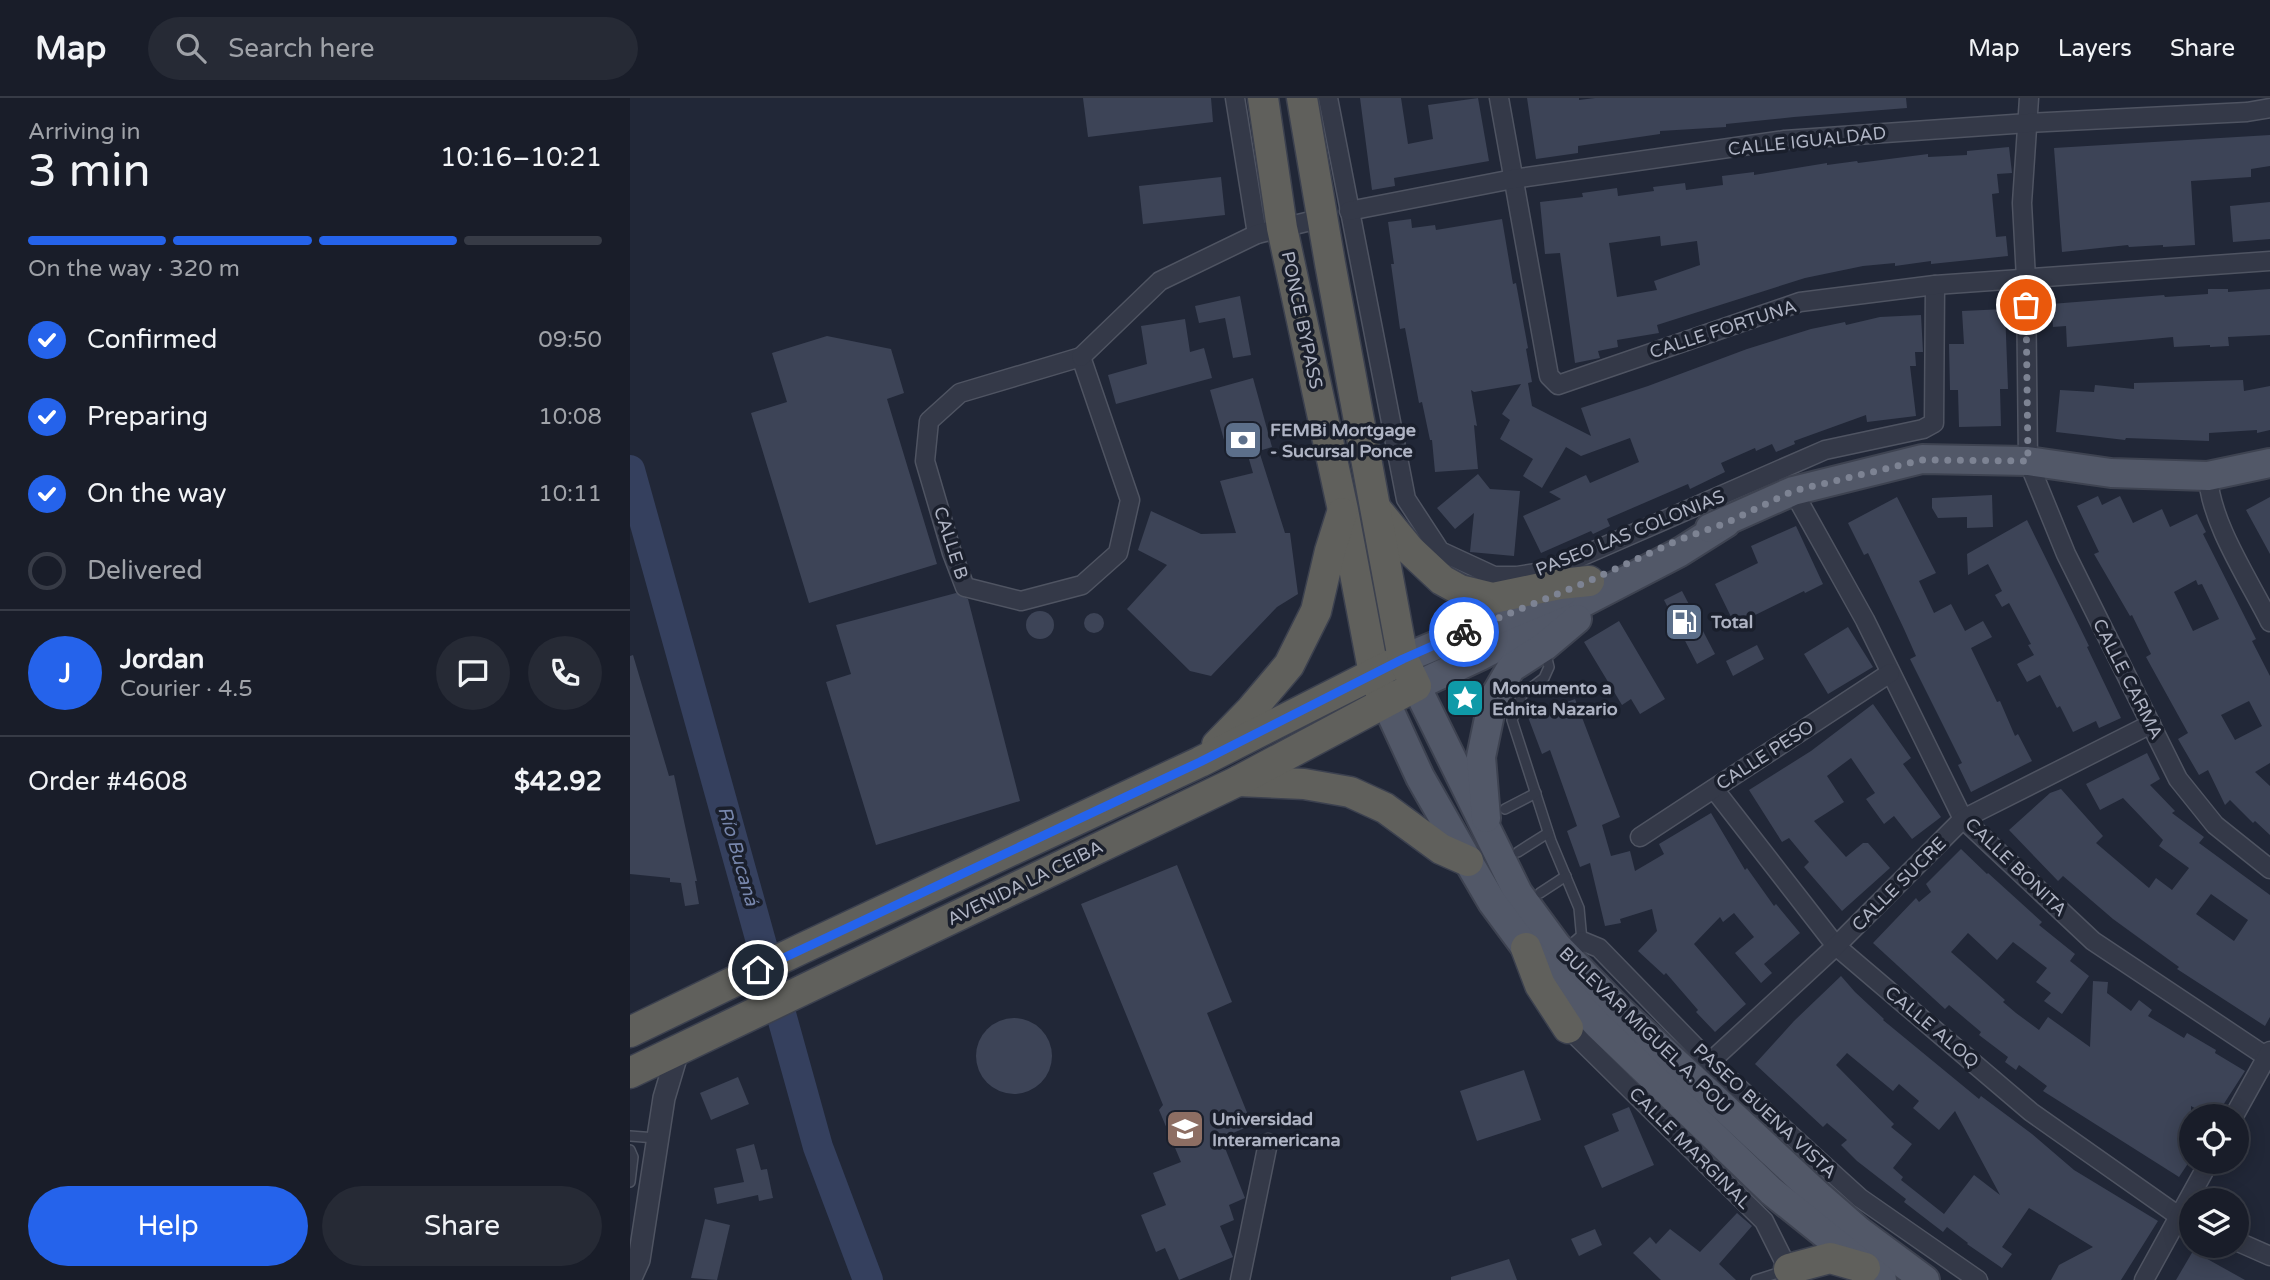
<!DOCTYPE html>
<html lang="en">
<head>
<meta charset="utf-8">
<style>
	:root { --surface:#191d29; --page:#262a35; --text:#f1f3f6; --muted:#9fa2a8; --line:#373b46; --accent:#2563eb }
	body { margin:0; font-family:"Varela Round",sans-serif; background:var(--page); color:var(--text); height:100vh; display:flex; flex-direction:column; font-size:26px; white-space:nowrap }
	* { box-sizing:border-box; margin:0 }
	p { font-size:23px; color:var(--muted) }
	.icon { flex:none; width:38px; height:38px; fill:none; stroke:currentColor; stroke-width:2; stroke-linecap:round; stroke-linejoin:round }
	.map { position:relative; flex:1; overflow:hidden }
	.side { display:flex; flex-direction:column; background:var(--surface); width:630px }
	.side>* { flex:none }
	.fabs { position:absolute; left:1549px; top:1006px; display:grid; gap:14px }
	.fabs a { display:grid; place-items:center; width:70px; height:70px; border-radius:50%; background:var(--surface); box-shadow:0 4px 18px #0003,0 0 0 2px var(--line); font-size:35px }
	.pin { position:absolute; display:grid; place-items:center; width:60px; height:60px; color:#fff; margin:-30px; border:4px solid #fff; border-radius:50%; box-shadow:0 2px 7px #0007 }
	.courier { position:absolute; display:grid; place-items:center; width:70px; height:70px; margin:-35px; border:5px solid #2563eb; border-radius:50%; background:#fff; color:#222; box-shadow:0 2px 9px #0007 }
	.headline em { font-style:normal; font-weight:600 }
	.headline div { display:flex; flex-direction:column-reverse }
	.headline { display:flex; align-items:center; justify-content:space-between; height:119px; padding:0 28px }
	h1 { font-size:46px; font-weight:600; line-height:52px }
	.bar { display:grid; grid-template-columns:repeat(4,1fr); gap:10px 7px; align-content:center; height:84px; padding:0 28px }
	.bar i { height:9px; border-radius:5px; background:var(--line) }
	.bar .selected { background:var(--accent) }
	.bar p { grid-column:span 4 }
	.line { display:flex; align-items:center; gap:18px; padding:0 28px; border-top:2px solid var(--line) }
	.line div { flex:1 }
	.round { display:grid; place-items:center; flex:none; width:74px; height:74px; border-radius:37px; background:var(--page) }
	ol { padding:0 28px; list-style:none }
	li { display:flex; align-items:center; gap:21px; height:77px }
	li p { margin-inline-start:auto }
	li .icon { padding:7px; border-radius:50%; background:var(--accent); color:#fff; stroke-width:4 }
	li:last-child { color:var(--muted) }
	li i { width:38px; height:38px; border:4px solid var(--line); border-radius:50% }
	.cta { display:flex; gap:14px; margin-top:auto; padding:14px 28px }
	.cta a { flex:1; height:80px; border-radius:42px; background:var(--accent); color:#fff; font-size:28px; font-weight:600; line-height:80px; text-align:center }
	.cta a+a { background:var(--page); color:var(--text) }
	header { display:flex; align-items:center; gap:42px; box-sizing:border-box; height:98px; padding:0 35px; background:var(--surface); border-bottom:2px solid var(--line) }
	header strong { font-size:33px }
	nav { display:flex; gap:38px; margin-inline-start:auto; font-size:24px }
	.search { width:490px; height:63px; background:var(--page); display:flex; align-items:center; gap:18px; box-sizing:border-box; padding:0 24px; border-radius:38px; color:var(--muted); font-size:26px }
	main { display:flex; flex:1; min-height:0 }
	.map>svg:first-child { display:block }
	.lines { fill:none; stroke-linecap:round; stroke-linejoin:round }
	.river { stroke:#35405e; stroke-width:30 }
	.building { fill:#3d4457; fill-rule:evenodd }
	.service-casing { stroke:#4f5462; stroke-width:12 }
	.minor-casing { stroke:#4f5462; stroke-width:21 }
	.tertiary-casing { stroke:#4f5462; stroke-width:24 }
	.primary-casing { stroke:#3e4351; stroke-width:32 }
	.trunk-casing { stroke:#3c414f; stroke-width:33 }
	.service { stroke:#343948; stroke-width:9 }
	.minor { stroke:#343948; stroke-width:18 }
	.tertiary { stroke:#343948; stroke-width:21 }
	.primary { stroke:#525868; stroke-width:28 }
	.trunk { stroke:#60605c; stroke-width:30 }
	.done { stroke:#7d8393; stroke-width:7; stroke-dasharray:0 12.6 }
	.route { stroke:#2563eb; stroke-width:9 }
	.labels { text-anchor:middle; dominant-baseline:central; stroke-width:7; stroke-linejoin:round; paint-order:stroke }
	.street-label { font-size:18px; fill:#afb4c4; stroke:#1a1f2c }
	.poi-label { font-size:18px; font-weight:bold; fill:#afb4c4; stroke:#1a1f2c; text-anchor:start }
	.water-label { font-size:19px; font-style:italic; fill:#7786ac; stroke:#1a1f2c }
</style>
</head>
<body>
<header>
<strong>Map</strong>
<div class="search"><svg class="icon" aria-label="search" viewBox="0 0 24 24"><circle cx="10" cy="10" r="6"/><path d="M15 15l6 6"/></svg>Search here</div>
<nav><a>Map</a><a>Layers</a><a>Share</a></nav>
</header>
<main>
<section class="side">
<div class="headline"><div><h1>3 min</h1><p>Arriving in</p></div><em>10:16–10:21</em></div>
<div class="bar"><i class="selected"></i><i class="selected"></i><i class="selected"></i><i></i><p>On the way · 320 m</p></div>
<ol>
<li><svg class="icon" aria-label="check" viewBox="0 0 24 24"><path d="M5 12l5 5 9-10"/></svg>Confirmed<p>09:50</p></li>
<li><svg class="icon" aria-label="check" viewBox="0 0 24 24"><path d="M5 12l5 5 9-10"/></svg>Preparing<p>10:08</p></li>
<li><svg class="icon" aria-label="check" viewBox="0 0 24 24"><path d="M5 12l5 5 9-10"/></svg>On the way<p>10:11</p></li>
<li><i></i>Delivered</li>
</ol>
<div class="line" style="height:126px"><b class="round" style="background:var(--accent);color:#fff">J</b><div><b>Jordan</b><p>Courier · 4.5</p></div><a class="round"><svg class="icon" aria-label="chat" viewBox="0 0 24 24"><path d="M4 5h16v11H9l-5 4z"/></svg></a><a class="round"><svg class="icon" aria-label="phone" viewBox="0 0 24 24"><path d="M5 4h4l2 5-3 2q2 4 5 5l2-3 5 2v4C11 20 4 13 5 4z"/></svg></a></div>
<div class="line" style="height:91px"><div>Order #4608</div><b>$42.92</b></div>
<div class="cta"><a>Help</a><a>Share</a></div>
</section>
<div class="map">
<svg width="1640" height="1182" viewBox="0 0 1640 1182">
	<rect width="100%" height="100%" fill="#212737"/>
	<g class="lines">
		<!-- river -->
		<path class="river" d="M0,372L188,1049L238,1182"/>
	</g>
	<!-- building -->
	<g class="building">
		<path d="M453,0H581L583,24L458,39Z"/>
		<path d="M730,0H771L778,46L803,41L798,7L848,0L859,63L764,80L765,88L742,92Z"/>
		<path d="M897,0H949V2L965,0H1276L1277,10L1164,19L1096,26V29L1030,33V36L948,48V55L906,61Z"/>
		<path d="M1640,37V68L1621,71V79L1561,83L1565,147L1533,149V147L1499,149L1498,147L1432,154L1424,50Z"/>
		<path d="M1379,49L1382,75L1367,76L1369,95L1362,96L1366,139L1376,138L1378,158L1301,166V163L1265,168V165L1233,168L1175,180L1027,227L1029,235L987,242L988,249L968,253L970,260L945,265L930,155L915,156L910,104L953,99L952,95L987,90L988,98L1024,93L1023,89L1055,85L1056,92L1093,87L1092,78L1124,74V77L1197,65V67L1227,63L1228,65L1298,56V59L1337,57V53ZM1030,138L1031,148L1067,143L1070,167L1024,183L1027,192L987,199L979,145Z"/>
		<path d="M591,79L595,117L513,126L509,88Z"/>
		<path d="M1640,104V141L1603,144L1600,108Z"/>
		<path d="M781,121L782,130L805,127L806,132L872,121L883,186L886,185L898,250L896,251L902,284L898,285L902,308L961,338L951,310L1018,288L1117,251L1181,231L1215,224L1216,227L1250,219L1291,217L1293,254H1285L1286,268H1280L1286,318L1237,324L1236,317L1164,343L1165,346L1146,354L1142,346L1126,353L1125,350L1091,365L1095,374L1060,391L1058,386L977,421L980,428L963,436L961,433L911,455L893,418L931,401L919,394L956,377L960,385L1009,364L1000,340L951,358L936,349L912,390L893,378L903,361L870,341L880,322L872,316L891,286L844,294L841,292L847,328L844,327L848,371L805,374L802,342H800L792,304L789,305L775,230L770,231L761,166H764L758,124Z"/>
		<path d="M1578,191H1598V194L1640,191V237L1598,239L1599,248L1580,249V247L1544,249L1543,239L1437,249L1436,228L1423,229L1421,206L1534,197L1535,199L1578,196Z"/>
		<path d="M610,198L621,257L603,260L595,220L569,225L565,208Z"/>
		<path d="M1375,211L1378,291H1370L1371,328L1329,329L1328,292H1320L1319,246H1334L1332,213Z"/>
		<path d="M555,221L560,254L574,250L582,280L486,306L478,277L517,266L511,228Z"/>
		<path d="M197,238L261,251L274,295L257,301L307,466L179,505L121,315L157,304L142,255Z"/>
		<path d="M623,280L642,349L629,353L655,435H660L668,496L647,509L581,578L560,573L497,511L537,467L508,452L521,413L571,436L606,435L590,383L623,375L614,344L596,349L580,292Z"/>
		<path d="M1613,282L1614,293L1640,288V332L1627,335V332L1579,335V343L1496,340L1495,342L1426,334L1430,292L1464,294L1465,287L1504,291V285Z"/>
		<path d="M848,376L860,391L890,393L884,458L840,454L844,415L825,431L807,410Z"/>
		<path d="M1362,397L1363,429L1337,430V419L1308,420L1302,410V400Z"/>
		<path d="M1468,398L1472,407L1490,398L1503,425L1532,411L1540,429L1567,416L1576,434L1573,436L1626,541L1622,543L1640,578V665L1625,674L1640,688V737L1625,723L1623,725L1600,702L1595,707L1578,672L1569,677L1548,641L1558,635L1516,559L1521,556L1502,517L1500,518L1464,456L1469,454L1447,408ZM1566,482L1568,487L1572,486L1589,521L1563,533L1544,494ZM1619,603L1632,628L1605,642L1591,617Z"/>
		<path d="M1267,399L1306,475L1289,483L1304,515L1321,506L1335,533L1353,523L1362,539L1341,550L1367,604L1370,603L1385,638L1388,636L1402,663L1341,694L1328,667L1332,665L1280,561L1286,558L1274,531L1238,455L1234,457L1218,425Z"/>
		<path d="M1640,399V456L1616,412Z"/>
		<path d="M1397,422L1459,548L1457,549L1491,620L1469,630L1466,623L1443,634L1430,608L1427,610L1410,577L1397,584L1387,566L1404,557L1398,547L1401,546L1379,505L1372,509L1365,497L1372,493L1358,466L1338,477L1337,456Z"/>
		<path d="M1166,428L1193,486L1175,495L1174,493L1105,527L1085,486L1128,465L1121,448Z"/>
		<path d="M1052,493L1085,556L1067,566L1034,502Z"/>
		<path d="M326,495L338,501L390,703L246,747L196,584L221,576L206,527Z"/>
		<circle cx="410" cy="527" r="14"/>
		<circle cx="464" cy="525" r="10"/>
		<path d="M989,523L1035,601L1010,616L1001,601L992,607L954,544Z"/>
		<path d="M1218,529L1243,569L1198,596L1174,556Z"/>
		<path d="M1127,547L1134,561L1103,578L1096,563Z"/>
		<path d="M3,557L39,678L44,677L67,783H65L69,806L55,808L51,785L40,784V780L0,776V558Z"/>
		<path d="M945,601L990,719L972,727L981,758L1000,753L1005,773L1034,756L1029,746L1081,715L1115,772L1117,770L1144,808L1146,806L1170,835L1134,866L1142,875L1131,885L1105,855L1124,839L1104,815L1093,824L1090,819L1064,846L1116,906L1085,934L1066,914L1068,912L1036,875L1034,877L1008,853L1027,833L1022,811L990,821L991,825L975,828L960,765L950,769L937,733L947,728L920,652L912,656L898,619Z"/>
		<path d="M1243,606L1281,660L1273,666L1311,719L1282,741L1264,718L1254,726L1236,701L1245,695L1221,660L1197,678L1214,704L1184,723L1216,759L1233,745H1238L1260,770L1212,813L1174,769L1179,764L1159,740L1152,744L1119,692L1181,653Z"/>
		<path d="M1517,655L1530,681L1520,687L1545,713L1542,715L1574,739L1569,745L1640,797V919L1635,928L1547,871L1549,869L1483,821L1433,778L1428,783L1379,732L1420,695L1431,691L1473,738L1466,745L1519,790L1526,780L1542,792L1559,770L1529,748L1533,742L1493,700L1470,712L1456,686ZM1581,796L1618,822L1604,843L1566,816Z"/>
		<path d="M1331,751L1357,776L1358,775L1412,824L1409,827L1445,856L1440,863L1459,878L1432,916L1414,903L1421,895L1406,884L1417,870L1383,844L1367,862L1338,835L1321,854L1375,902L1373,904L1386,915L1409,932L1418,919L1460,949L1463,883L1478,884L1477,895L1501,913L1509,902L1522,912L1518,918L1554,940L1557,935L1586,952L1585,955L1615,973L1586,1018H1579L1561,1008V1061L1549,1079L1413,993L1417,988L1389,967L1386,972L1375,964L1378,959L1349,937L1351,934L1319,907L1315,911L1243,845L1286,800L1289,804L1301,794L1296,786Z"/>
		<path d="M547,767L602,904L577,915L622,1027L591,1040L615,1100L599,1107L604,1122L590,1128L603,1159L549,1182L535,1150L526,1154L511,1117L536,1107L523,1075L551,1064L529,1012L533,1007L451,806Z"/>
		<path d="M1211,878L1225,894L1254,921L1253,922L1349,1001L1351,998L1402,1036L1444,1072L1528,1123L1491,1182H1421L1429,1167L1463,1149L1399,1110L1372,1149L1382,1156L1372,1170L1337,1146L1338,1145L1317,1129L1313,1134L1274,1104L1276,1101L1227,1063L1211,1047L1217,1042L1197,1025L1193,1029L1125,966L1164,923ZM1217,955L1263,993L1269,986L1289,1003L1283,1010L1309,1032L1325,1013L1370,1097L1344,1077L1314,1116L1271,1082L1273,1079L1263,1070L1282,1046L1261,1029L1264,1026L1206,967Z"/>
		<circle cx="384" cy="958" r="38"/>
		<path d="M894,972L911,1022L847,1043L830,993Z"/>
		<path d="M108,979L119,1006L81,1022L70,995Z"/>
		<path d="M999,1009L1024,1067L972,1090L954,1048L989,1033L982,1016Z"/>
		<path d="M124,1046L131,1072L137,1071L143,1100L129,1103L128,1097L87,1106L84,1090L114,1084L106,1051Z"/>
		<path d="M1107,1115L1122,1128L1089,1166L1106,1182H1031L1003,1155L1020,1139L1026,1146L1040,1131L1070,1154Z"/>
		<path d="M75,1121L100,1127L87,1182L61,1180Z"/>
		<path d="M965,1131L972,1147L949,1158L941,1141Z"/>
		<path d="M1563,1153L1615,1182H1546Z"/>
		<path d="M879,1161L887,1182H821V1179Z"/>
	</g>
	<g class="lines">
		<defs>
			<g id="service">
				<path d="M915,552L919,569L914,580L892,597L882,622L921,743L949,810L952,843"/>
				<path d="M875,711L906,695"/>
				<path d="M888,754L918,735"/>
				<path d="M910,795L936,778"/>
				<path d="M0,1038L26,1040"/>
				<path d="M0,1052L3,1059L0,1084"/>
				<path d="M1126,1182L1154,1173"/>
			</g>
			<g id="minor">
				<path d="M605,0L627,136"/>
				<path d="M698,0L776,401L810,453L864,478H887L918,473L1195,352L1293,331L1304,325L1305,187"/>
				<path d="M869,0L919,278L928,287L1170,204L1305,187L1640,163"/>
				<path d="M1399,0L1392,105L1396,181L1398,363L1436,456L1548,681L1585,727L1640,771"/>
				<path d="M719,113L883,81L1155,42L1398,25L1617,14L1640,10"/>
				<path d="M451,259L500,402L488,455L452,487L391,503L335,489L322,455L295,363L299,323L330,295Z"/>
				<path d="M451,259L530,183L627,136L693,120"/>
				<path d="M1578,378C1580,424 1619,482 1640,524"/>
				<path d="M1163,393L1235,522L1333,721L1463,843L1637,959"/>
				<path d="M1084,691L1206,848L1401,1014L1550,1119L1561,1124"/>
				<path d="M1010,739L1260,575"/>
				<path d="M936,857L952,843L969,850L1080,964L1230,1100L1348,1182"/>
				<path d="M938,930L1134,1123L1162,1179"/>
				<path d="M1080,964L1206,848L1333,721L1521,626"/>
				<path d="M1604,1018L1640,953"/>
				<path d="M1606,1143L1640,1158"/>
				<path d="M610,1182L638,1045"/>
				<path d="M1514,1182L1579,1064"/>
			</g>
			<path id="tertiary" d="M0,1182L9,1162L34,1000L48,953"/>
			<g id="primary">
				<path d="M1096,425L1050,454L850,558L786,588L888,795L927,848L987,910L1189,1098L1229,1133L1295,1182"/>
				<path d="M1080,430L1163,393L1292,361L1398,363L1481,375L1578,378L1640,365"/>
				<path d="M773,561L933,494"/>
				<path d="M756,605L790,679L838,763L862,804L896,850L969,928L1141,1093L1252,1182"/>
				<path d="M856,720L851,659L863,601L881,570L915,548L947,521"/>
			</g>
			<g id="trunk">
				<path d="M633,0L652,130L713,412L744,576L750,592"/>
				<path d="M747,412L780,452L812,482L830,492L863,500L930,486L959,483"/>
				<path d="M587,647L621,612L659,567L686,513L700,453L712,415"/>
				<path d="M608,683L674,686L720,694L755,710L811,751L838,763"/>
				<path d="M896,850L910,887L938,930"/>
				<path d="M0,934L171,851L570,664L773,561"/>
				<path d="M0,975L608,683L786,588L773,561L700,165L672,0"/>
				<path d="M1159,1171L1200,1160L1235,1170"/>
			</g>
		</defs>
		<!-- service casing -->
		<use href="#service" class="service-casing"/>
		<!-- minor casing -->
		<use href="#minor" class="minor-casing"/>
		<!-- tertiary casing -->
		<use href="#tertiary" class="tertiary-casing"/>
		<!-- primary casing -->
		<use href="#primary" class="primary-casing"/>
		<!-- trunk casing -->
		<use href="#trunk" class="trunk-casing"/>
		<!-- service -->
		<use href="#service" class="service"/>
		<!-- minor -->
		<use href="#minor" class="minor"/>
		<!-- tertiary -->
		<use href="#tertiary" class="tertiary"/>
		<!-- primary -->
		<use href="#primary" class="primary"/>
		<!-- trunk -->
		<use href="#trunk" class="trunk"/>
	</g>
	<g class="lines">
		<!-- done -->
		<path class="done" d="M834,534L959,483L1046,443L1096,425L1163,393L1292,362L1398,363L1396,207"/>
		<!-- route -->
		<path class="route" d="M128,872L570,664L773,561L834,534"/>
	</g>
	<!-- icons -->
	<defs>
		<symbol id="bank-square" viewBox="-11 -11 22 22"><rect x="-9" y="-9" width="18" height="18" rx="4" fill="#5c6f8a" stroke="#1a1f2c"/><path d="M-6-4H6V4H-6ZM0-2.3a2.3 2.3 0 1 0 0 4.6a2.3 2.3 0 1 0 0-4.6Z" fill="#fff"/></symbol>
		<symbol id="fuel-square" viewBox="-11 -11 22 22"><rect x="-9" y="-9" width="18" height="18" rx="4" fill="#5c6f8a" stroke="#1a1f2c"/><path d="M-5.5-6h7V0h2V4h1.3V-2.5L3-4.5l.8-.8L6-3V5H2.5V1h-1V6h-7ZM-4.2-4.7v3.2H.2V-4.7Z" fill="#fff"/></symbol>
		<symbol id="sight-square" viewBox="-11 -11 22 22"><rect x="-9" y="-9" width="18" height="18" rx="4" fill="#0f9aa8" stroke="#1a1f2c"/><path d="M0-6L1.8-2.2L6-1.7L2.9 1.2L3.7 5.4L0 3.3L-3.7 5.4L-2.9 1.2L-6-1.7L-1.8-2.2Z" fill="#fff"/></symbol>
		<symbol id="school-square" viewBox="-11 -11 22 22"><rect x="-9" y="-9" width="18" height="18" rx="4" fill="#8d6e63" stroke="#1a1f2c"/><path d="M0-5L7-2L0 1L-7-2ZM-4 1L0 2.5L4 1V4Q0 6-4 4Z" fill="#fff"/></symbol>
	</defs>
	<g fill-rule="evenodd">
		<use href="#bank-square" x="591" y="320" width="44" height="44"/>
		<use href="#fuel-square" x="1032" y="502" width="44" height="44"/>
		<use href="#sight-square" x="813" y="578" width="44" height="44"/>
		<use href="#school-square" x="533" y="1009" width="44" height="44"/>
	</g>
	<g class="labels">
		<!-- street labels -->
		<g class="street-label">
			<text transform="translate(1177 43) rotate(-6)">CALLE IGUALDAD</text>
			<text transform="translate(672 222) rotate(78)">PONCE BYPASS</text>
			<text transform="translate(1093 231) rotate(-18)">CALLE FORTUNA</text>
			<text transform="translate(1000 435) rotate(-22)">PASEO LAS COLONIAS</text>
			<text transform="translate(321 445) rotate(72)">CALLE B</text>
			<text transform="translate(1498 581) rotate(63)">CALLE CARMA</text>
			<text transform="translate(1135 657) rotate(-33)">CALLE PESO</text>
			<text transform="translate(1386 769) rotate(44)">CALLE BONITA</text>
			<text transform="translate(395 785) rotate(-26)">AVENIDA LA CEIBA</text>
			<text transform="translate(1269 786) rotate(-45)">CALLE SUCRE</text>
			<text transform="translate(1302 929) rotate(40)">CALLE ALOQ</text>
			<text transform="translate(1015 932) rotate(44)">BULEVAR MIGUEL A. POU</text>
			<text transform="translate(1135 1013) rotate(43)">PASEO BUENA VISTA</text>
			<text transform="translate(1060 1050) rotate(45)">CALLE MARGINAL</text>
		</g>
		<!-- poi labels -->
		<g class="poi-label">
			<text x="640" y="332">FEMBi Mortgage<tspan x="640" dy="21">- Sucursal Ponce</tspan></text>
			<text x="1081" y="524">Total</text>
			<text x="862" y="590">Monumento a<tspan x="862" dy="21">Ednita Nazario</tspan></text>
			<text x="582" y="1021">Universidad<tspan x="582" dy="21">Interamericana</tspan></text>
		</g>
		<!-- water labels -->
		<g class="water-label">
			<text transform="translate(108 758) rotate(74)">Río Bucaná</text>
		</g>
	</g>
</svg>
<div class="fabs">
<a><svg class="icon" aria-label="locate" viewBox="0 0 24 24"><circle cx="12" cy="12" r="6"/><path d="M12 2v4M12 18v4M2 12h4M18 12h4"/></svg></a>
<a><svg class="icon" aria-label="layers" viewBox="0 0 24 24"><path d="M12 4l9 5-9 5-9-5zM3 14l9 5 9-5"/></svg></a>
</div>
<div class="pin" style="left:1396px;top:207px;background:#ea580c"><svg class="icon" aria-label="bag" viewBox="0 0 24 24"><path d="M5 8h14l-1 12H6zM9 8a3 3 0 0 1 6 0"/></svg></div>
<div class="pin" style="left:128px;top:872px;background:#1f2937"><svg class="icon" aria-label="home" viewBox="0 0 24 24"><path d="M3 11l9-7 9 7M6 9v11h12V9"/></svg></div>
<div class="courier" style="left:834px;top:534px"><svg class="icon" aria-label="bike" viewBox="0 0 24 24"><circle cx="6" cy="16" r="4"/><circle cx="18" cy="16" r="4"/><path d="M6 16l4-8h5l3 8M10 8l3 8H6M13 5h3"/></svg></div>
</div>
</main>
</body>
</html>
